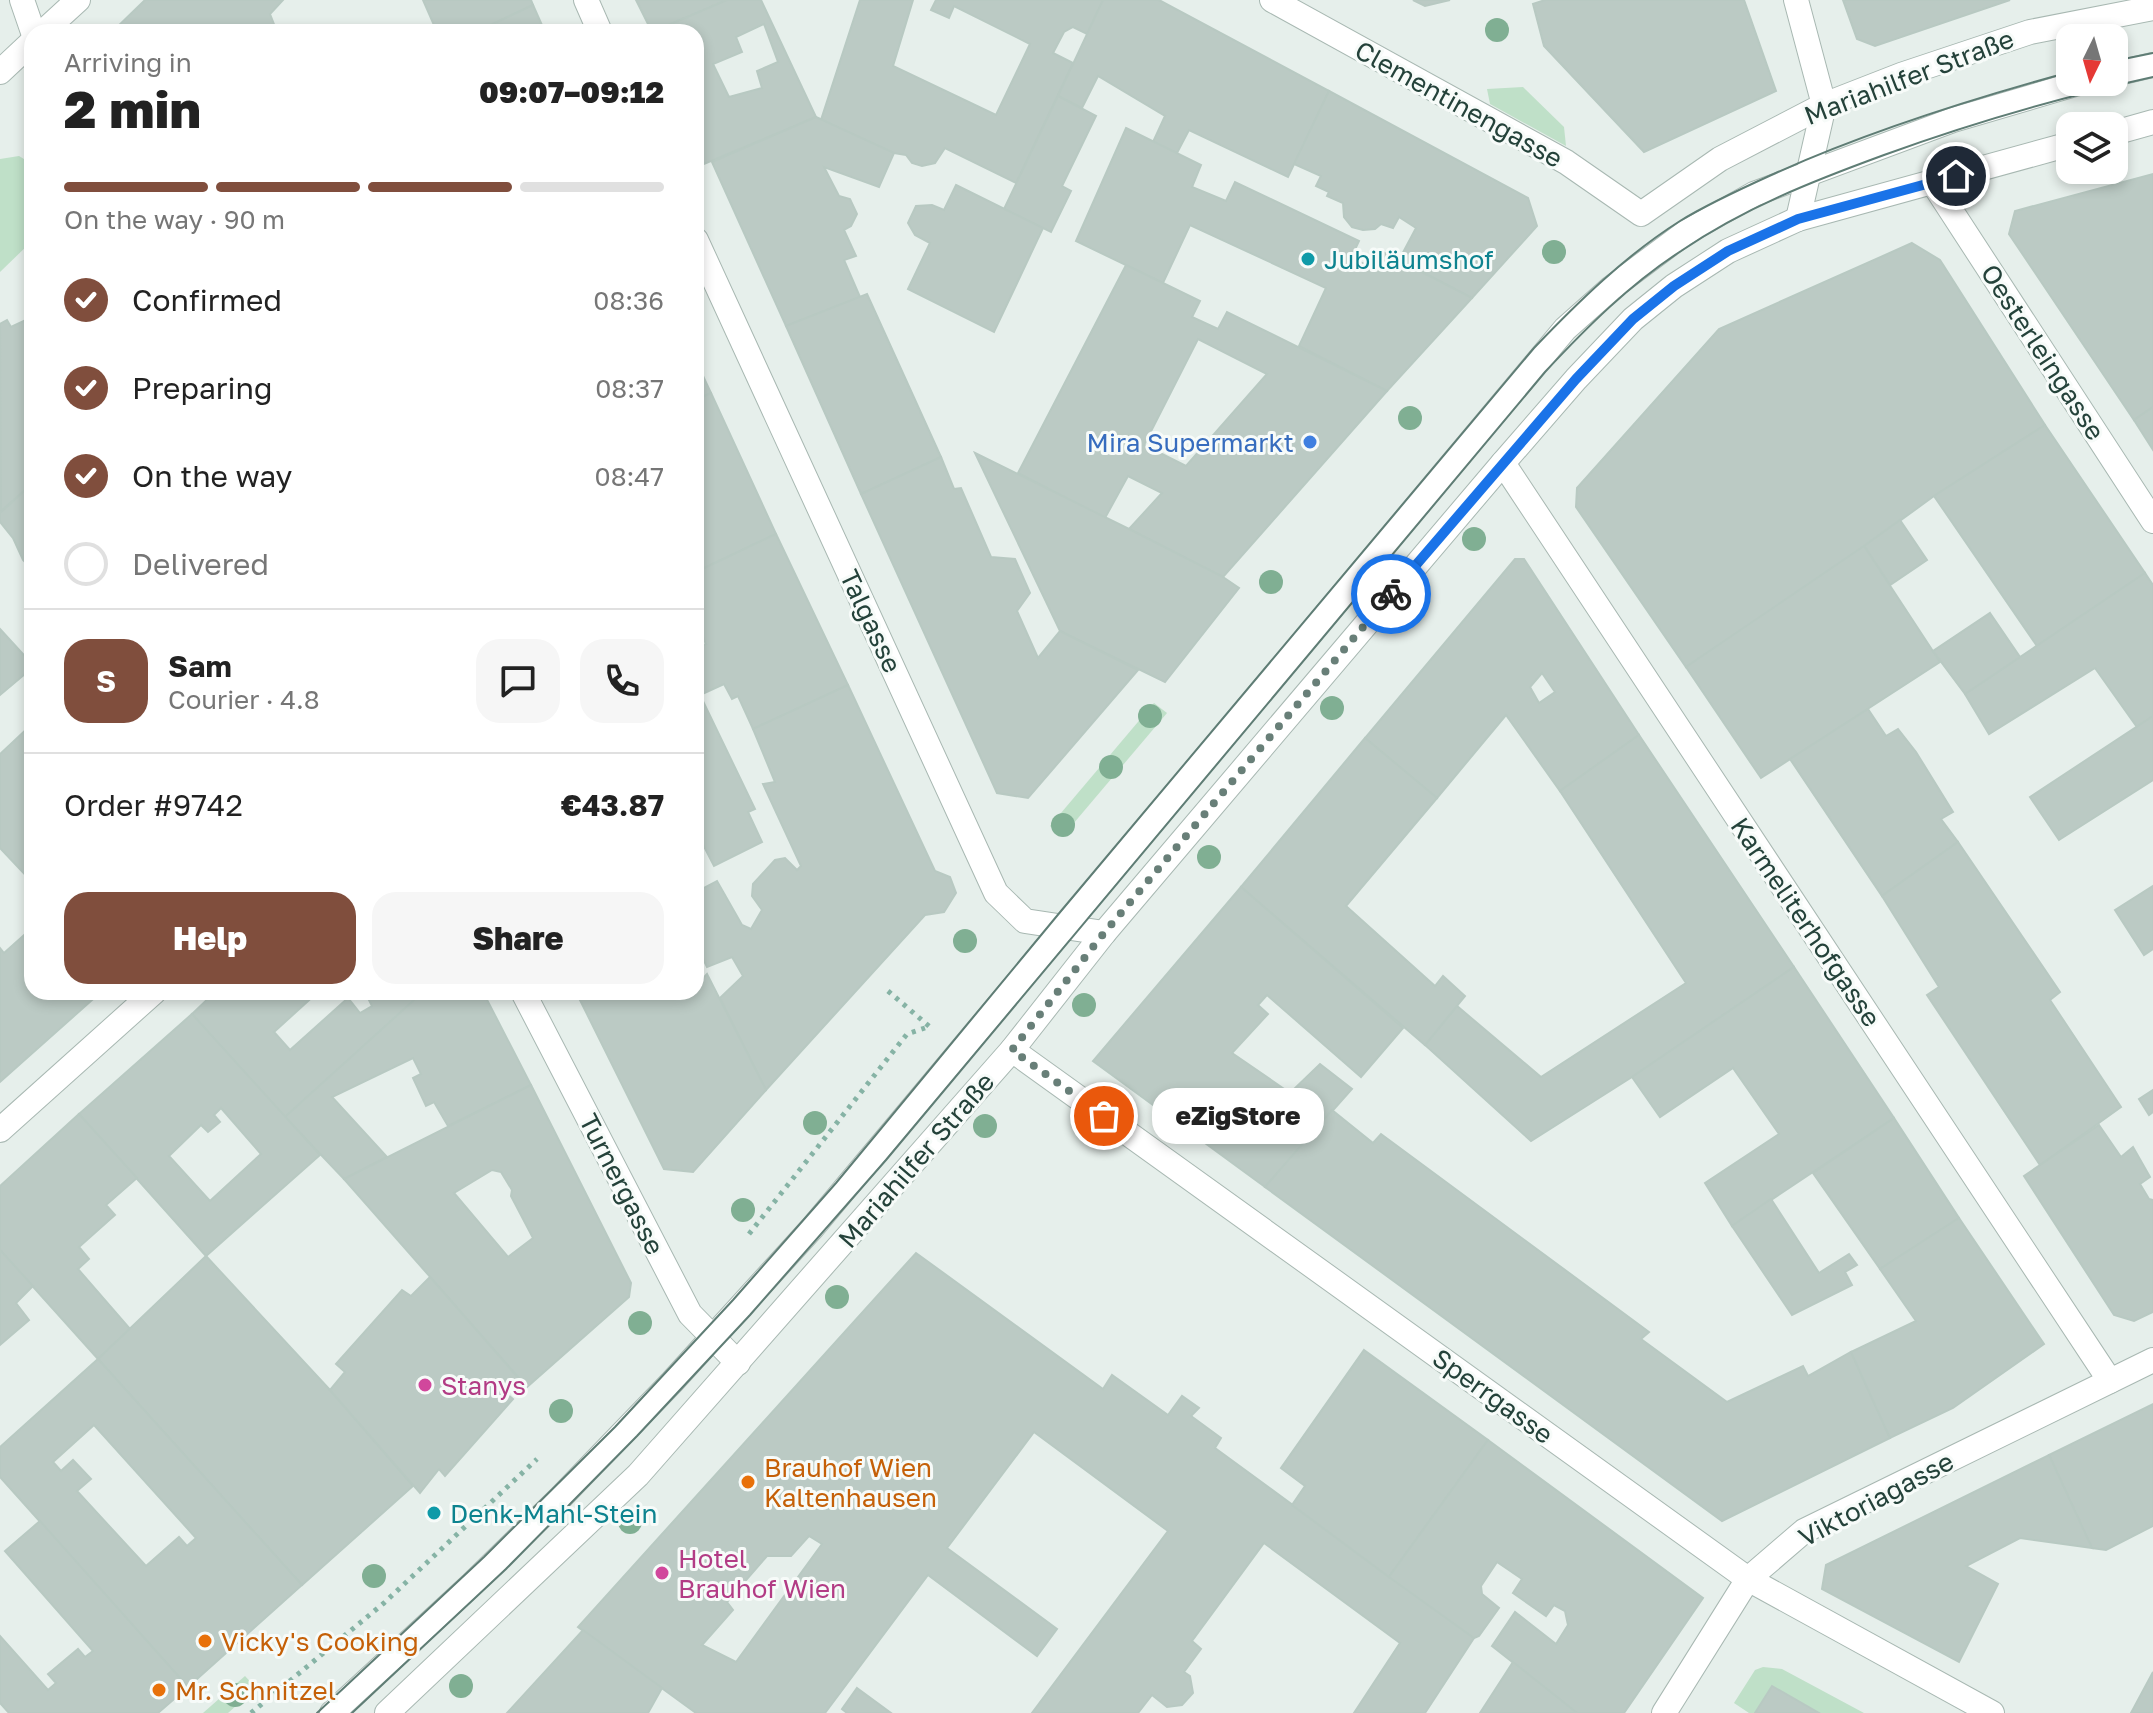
<!DOCTYPE html>
<html lang="en">
<head>
<meta charset="utf-8">
<style>
	:root { --surface:#fff; --page:#f6f6f6; --text:#222; --muted:#767676; --line:#e0e0e0; --accent:#804e3d }
	body { margin:0; font-family:"Golos Text",sans-serif; background:var(--page); color:var(--text); height:100vh; display:flex; flex-direction:column; font-size:30px; white-space:nowrap }
	* { box-sizing:border-box; margin:0 }
	p { font-size:26px; color:var(--muted) }
	.icon { flex:none; width:44px; height:44px; fill:none; stroke:currentColor; stroke-width:2; stroke-linecap:round; stroke-linejoin:round }
	.map { position:relative; flex:1; overflow:hidden }
	.sheet { position:absolute; left:24px; top:24px; width:680px; height:976px; display:flex; flex-direction:column; background:var(--surface); border-radius:24px; box-shadow:0 4px 12px #0003 }
	.sheet>* { flex:none }
	.needle { width:52px; rotate:185deg }
	.tools { position:absolute; left:2056px; top:24px; display:grid; gap:16px }
	.tools a { display:grid; place-items:center; width:72px; height:72px; border-radius:16px; background:var(--surface); box-shadow:0 4px 12px #0003; font-size:40px }
	.pin { position:absolute; display:grid; place-items:center; width:68px; height:68px; color:#fff; margin:-34px; border:4px solid #fff; border-radius:50%; box-shadow:0 2px 8px #0007 }
	.courier { position:absolute; display:grid; place-items:center; width:80px; height:80px; margin:-40px; border:6px solid #1a73e8; border-radius:50%; background:#fff; color:#222; box-shadow:0 2px 10px #0007 }
	.bubble { position:absolute; height:56px; border-radius:24px; background:var(--surface); box-shadow:0 4px 12px #0003; font-size:26px; font-weight:800; line-height:56px; text-align:center }
	.head em { font-style:normal; font-weight:800 }
	.head div { display:flex; flex-direction:column-reverse }
	.head { display:flex; align-items:center; justify-content:space-between; height:136px; padding:0 40px }
	h1 { font-size:52px; font-weight:800; line-height:60px }
	.bar { display:grid; grid-template-columns:repeat(4,1fr); gap:12px 8px; align-content:center; height:96px; padding:0 40px }
	.bar i { height:10px; border-radius:6px; background:var(--line) }
	.bar .selected { background:var(--accent) }
	.bar p { grid-column:span 4 }
	.line { display:flex; align-items:center; gap:20px; padding:0 40px; border-top:2px solid var(--line) }
	.line div { flex:1 }
	.round { display:grid; place-items:center; flex:none; width:84px; height:84px; border-radius:24px; background:var(--page) }
	ol { padding:0 40px; list-style:none }
	li { display:flex; align-items:center; gap:24px; height:88px }
	li p { margin-inline-start:auto }
	li .icon { padding:8px; border-radius:50%; background:var(--accent); color:#fff; stroke-width:4 }
	li:last-child { color:var(--muted) }
	li i { width:44px; height:44px; border:4px solid var(--line); border-radius:50% }
	.action { display:flex; gap:16px; margin-top:auto; padding:16px 40px }
	.action a { flex:1; height:92px; border-radius:24px; background:var(--accent); color:#fff; font-size:32px; font-weight:800; line-height:92px; text-align:center }
	.action a+a { background:var(--page); color:var(--text) }
	.map>svg:first-child { display:block }
	.green { fill:#bfe0c8 }
	.building { fill:#bbcac4; stroke:#b8c9c2; stroke-width:2; fill-rule:evenodd }
	.lines { fill:none; stroke-linecap:round; stroke-linejoin:round }
	.service-casing { stroke:#a8b8b2; stroke-width:26 }
	.minor-casing { stroke:#a8b8b2; stroke-width:26 }
	.tertiary-casing { stroke:#a8b8b2; stroke-width:26 }
	.path { stroke:#86b3a5; stroke-width:5; stroke-dasharray:4 6; stroke-linecap:butt }
	.service { stroke:#fff; stroke-width:24 }
	.minor { stroke:#fff; stroke-width:24 }
	.tertiary { stroke:#fff; stroke-width:24 }
	.tram { stroke:#5f7d75; stroke-width:2 }
	.tree { fill:#80af93 }
	.done { stroke:#687f78; stroke-width:8; stroke-dasharray:0 14.4 }
	.route { stroke:#1a73e8; stroke-width:10 }
	.culture-dot { fill:#0f9aa8; stroke:#f7fbf9; stroke-width:3 }
	.shop-dot { fill:#3f7fe0; stroke:#f7fbf9; stroke-width:3 }
	.hotel-dot { fill:#d1479c; stroke:#f7fbf9; stroke-width:3 }
	.food-dot { fill:#e8710a; stroke:#f7fbf9; stroke-width:3 }
	.labels { text-anchor:middle; dominant-baseline:central; stroke-width:6; stroke-linejoin:round; paint-order:stroke }
	.street-label { font-size:26px; fill:#24423a; stroke:#f7fbf9 }
	.culture-label { font-size:26px; fill:#0d838f; stroke:#f7fbf9; text-anchor:start }
	.shop-label { font-size:26px; fill:#366cbe; stroke:#f7fbf9; text-anchor:end }
	.hotel-label { font-size:26px; fill:#b23c85; stroke:#f7fbf9; text-anchor:start }
	.food-label { font-size:26px; fill:#c56008; stroke:#f7fbf9; text-anchor:start }
</style>
</head>
<body>
<div class="map">
<svg width="2153" height="1713" viewBox="0 0 2153 1713">
	<rect width="100%" height="100%" fill="#e6efeb"/>
	<!-- green -->
	<g class="green">
		<path d="M1523,87L1564,127L1566,146L1490,104L1487,89Z"/>
		<path d="M19,156L32,164V241L0,272V159Z"/>
		<path d="M1154,703L1167,713L1062,837L1050,826Z"/>
		<path d="M1763,1667L1782,1669L1864,1713H1819L1772,1686L1755,1713H1749L1734,1703L1755,1670Z"/>
		<path d="M245,1676L256,1688L228,1713H203Z"/>
	</g>
	<!-- building -->
	<g class="building">
		<path d="M145,0H283L270,14L277,32H112Z"/>
		<path d="M423,0H531L533,5L476,32H437Z"/>
		<path d="M636,0H727L652,32Z"/>
		<path d="M727,0H761L816,117L704,164L696,146V32H652ZM764,24L778,62L757,71L762,88L729,97L713,64L742,52L736,37Z"/>
		<path d="M860,0H913L893,66L996,115L1030,44L954,6L949,18L931,10L936,0H1103L1087,34L1073,27L1064,32L1053,53L1073,63L1016,183L945,148L935,163L922,166L912,163L906,155L894,153L821,120Z"/>
		<path d="M1103,0H1159L1329,91L1288,177L1189,130L1177,153L1153,142L1165,116L1098,76L1082,108L1058,96Z"/>
		<path d="M1413,0H1450L1425,6Z"/>
		<path d="M1545,0H1744L1776,91L1644,152L1544,46L1533,4Z"/>
		<path d="M1843,0H2010L1875,46L1857,39Z"/>
		<path d="M533,5L545,32H476Z"/>
		<path d="M1329,91L1528,198L1537,226L1472,298L1399,260L1416,228L1399,217L1393,228L1381,224L1375,229L1363,230L1352,227L1344,217L1343,203L1327,196L1329,192L1316,186L1321,176L1294,164Z"/>
		<path d="M1058,96L1096,116L1062,186L1071,191L1051,232L1004,209Z"/>
		<path d="M816,117L894,153L879,187L824,167L839,196L850,199L857,214L851,226L844,230L856,256L844,260L860,297L786,326L712,162Z"/>
		<path d="M1126,128L1201,165L1192,187L1226,201L1235,182L1359,241L1351,258L1375,269L1381,251L1472,298L1387,391L1299,346L1326,288L1190,225L1163,283L1076,241Z"/>
		<path d="M2153,174V407L2134,420L2009,234L2015,211Z"/>
		<path d="M956,185L1043,228L994,332L908,289L930,243L915,235L908,223L916,206L932,205L944,210Z"/>
		<path d="M1912,243L1940,260L2045,425L1934,496L1846,560L1686,667L1576,507L1577,488L1719,329Z"/>
		<path d="M1126,265L1200,301L1192,317L1218,329L1227,312L1387,391L1223,577L1129,529L1162,493L1128,476L1105,518L1018,473ZM1198,339L1267,374L1186,466L1144,445Z"/>
		<path d="M867,294L941,457L861,494L786,326Z"/>
		<path d="M32,317V484L1,511L0,324L7,320L11,327Z"/>
		<path d="M696,361L711,393L696,400Z"/>
		<path d="M711,393L776,534L696,572V400Z"/>
		<path d="M2153,407V450L2134,420Z"/>
		<path d="M2045,425L2145,573L2037,646L1934,496Z"/>
		<path d="M975,453L1129,529L1223,577L1239,588L1165,682L1060,631Z"/>
		<path d="M941,457L954,489L961,488L991,557L1015,559L1030,593L1017,611L1038,658L1060,631L1138,670L1028,798L997,793L861,494Z"/>
		<path d="M32,484V569L23,560L13,538L0,522V513Z"/>
		<path d="M1900,520L1927,560L1890,585L1864,546Z"/>
		<path d="M776,534L848,685L753,729L738,696L732,699L724,684L700,695L755,809L748,812L762,842L714,866L696,831V668L700,666L696,658V649L706,644L696,622V617L702,614L696,603V572Z"/>
		<path d="M1864,546L1940,662L1761,778L1686,667Z"/>
		<path d="M1515,559H1524L1639,735L1560,791L1506,715L1437,798L1365,738ZM1542,673L1555,692L1539,703L1530,687Z"/>
		<path d="M2145,573L2153,585V716L2137,727L2095,668L1989,734L1965,694Z"/>
		<path d="M1990,613L2020,657L1965,694L1933,651Z"/>
		<path d="M0,629L32,664V668L0,695Z"/>
		<path d="M848,685L935,871L950,877L956,893L944,912L925,915L766,1090L720,998L743,976L732,957L707,967L696,944V892L717,881L742,925L751,929L762,910L752,896L753,884L775,860L785,858L797,870L801,866L763,784L775,782L753,729Z"/>
		<path d="M1868,709L1886,736L1898,729L1916,752L1953,812L1941,819L1958,842L1882,896L1790,759Z"/>
		<path d="M2153,716V780L2059,840L2030,797Z"/>
		<path d="M32,724V882L0,848V754Z"/>
		<path d="M1639,735L1794,967L1632,1077L1531,1141L1425,1045L1457,1006L1541,1077L1686,983L1560,791Z"/>
		<path d="M1365,738L1437,798L1346,906L1435,986L1443,976L1465,996L1425,1045L1241,887Z"/>
		<path d="M1958,842L2060,992L2050,1000L2121,1107L2040,1165L1927,995L1939,987L1882,896Z"/>
		<path d="M2153,886V949L2144,955L2115,910Z"/>
		<path d="M1241,887L1403,1028L1361,1077L1267,995L1258,1005L1268,1014L1232,1053L1290,1093L1320,1064L1352,1089L1265,1187L1093,1061Z"/>
		<path d="M32,928V992H101L0,1082V948L4,953Z"/>
		<path d="M1794,967L1894,1118L1732,1226L1705,1183L1779,1134L1733,1068L1660,1117L1632,1077Z"/>
		<path d="M707,974L766,1090L693,1172L664,1169L576,992H684L686,997L691,992H696V986Z"/>
		<path d="M215,992H318L274,1032L290,1050L348,998L360,1013L372,1006L365,992H423L285,1117L192,1014Z"/>
		<path d="M423,992H483L531,1085L448,1126L434,1102L426,1106L413,1078L421,1074L413,1058L332,1097L387,1157L344,1179L285,1117Z"/>
		<path d="M192,1014L320,1155L206,1256L79,1114ZM221,1108L261,1154L210,1201L169,1156L201,1125L208,1132L220,1122L214,1115Z"/>
		<path d="M531,1085L631,1283L629,1297L527,1387L344,1179ZM492,1170L501,1172L512,1190L511,1196L533,1238L508,1257L454,1193Z"/>
		<path d="M2153,1090V1112L2149,1115L2139,1099Z"/>
		<path d="M1332,1110L1373,1143L1381,1134L1649,1332L1641,1339L1727,1402L1803,1366L1808,1376L1851,1352L1890,1438L1722,1521L1265,1187Z"/>
		<path d="M79,1114L137,1178L106,1205L115,1215L79,1247L89,1259L78,1269L130,1329L98,1359L0,1250V1186Z"/>
		<path d="M1894,1118L1959,1218L1880,1269L1813,1173Z"/>
		<path d="M2099,1125L2121,1157L2133,1147L2150,1177L2140,1184L2149,1199L2153,1200V1312L2134,1321L2114,1315L2024,1176Z"/>
		<path d="M1771,1199L1819,1273L1849,1254L1857,1265L1845,1272L1852,1285L1792,1315L1732,1226Z"/>
		<path d="M1959,1218L2044,1344L1953,1408L1890,1438L1851,1352L1916,1321L1880,1269Z"/>
		<path d="M0,1250L33,1286L16,1303L29,1320L0,1345Z"/>
		<path d="M916,1253L1103,1389L1112,1375L1168,1415L1182,1396L1199,1408L1191,1416L1221,1438L1215,1448L1474,1638L1425,1713H1354L1400,1643L1264,1543L1192,1641L1201,1649L1184,1672L1190,1676L1193,1693L1182,1705L1167,1707L1152,1695L1138,1713H1032L1168,1531L1034,1432L947,1548L1057,1629L1037,1656L928,1575L825,1713H696L578,1627ZM809,1536L822,1544L736,1662L702,1645L733,1610L727,1602L767,1556H791Z"/>
		<path d="M206,1256L330,1390L413,1486L302,1585L98,1359Z"/>
		<path d="M430,1277L520,1380L507,1394L513,1399L445,1476L439,1469L420,1493L330,1390L345,1372L336,1364L402,1290L411,1296Z"/>
		<path d="M1364,1350L1488,1440L1389,1577L1292,1505L1305,1486L1281,1468Z"/>
		<path d="M98,1359L302,1585L188,1687L0,1477V1447ZM94,1425L196,1538L187,1546L179,1537L146,1566L77,1491L91,1479L73,1460L61,1471L53,1462Z"/>
		<path d="M2153,1404V1526L2106,1550L2092,1548L2049,1455Z"/>
		<path d="M1488,1440L1703,1598L1624,1713H1577L1492,1646L1515,1612L1556,1644L1568,1625L1565,1611L1554,1605L1546,1616L1513,1593L1522,1579L1497,1562L1481,1586L1482,1594L1499,1608L1479,1636L1474,1638L1389,1577Z"/>
		<path d="M2049,1455L2092,1548L2020,1538L1966,1566L1998,1584L1959,1662L1822,1589L1826,1565Z"/>
		<path d="M40,1521L188,1687L158,1713H9L0,1703V1636L48,1690L56,1683L48,1674L78,1649L85,1657L93,1651L5,1551Z"/>
		<path d="M583,1630L662,1688L648,1713H507Z"/>
		<path d="M1513,1662L1577,1713H1480Z"/>
		<path d="M2153,1672V1713H2131Z"/>
		<path d="M1772,1686L1819,1713H1755Z"/>
		<path d="M857,1688L891,1713H847L842,1709Z"/>
	</g>
	<g class="lines">
		<defs>
			<g id="service">
				<path d="M2114,74L2153,65"/>
				<path d="M332,1713L472,1584L561,1497L672,1382L813,1227L1565,329L1610,289L1685,233L1754,194L1953,120L2082,82"/>
			</g>
			<g id="minor">
				<path d="M22,0L33,32"/>
				<path d="M586,0L600,32"/>
				<path d="M1796,0L1824,105L1798,219"/>
				<path d="M43,32L78,0"/>
				<path d="M0,72L32,42"/>
				<path d="M1933,183L2153,521"/>
				<path d="M696,240L996,893L1025,921L1104,933"/>
				<path d="M1503,463L2110,1381"/>
				<path d="M523,992L690,1314L738,1363"/>
				<path d="M1012,1050L1748,1579L1992,1713"/>
				<path d="M0,1130L154,992"/>
				<path d="M1664,1713L1748,1579L1804,1531L2153,1360"/>
			</g>
			<g id="tertiary">
				<path d="M1272,0L1566,162L1641,214L1720,159L1824,105L1901,75L2030,32L2153,8"/>
				<path d="M2114,133L2153,122"/>
				<path d="M387,1713L638,1475L1012,1050L1104,933L1503,463L1576,379L1633,319L1674,286L1728,251L1798,219L2070,144"/>
			</g>
		</defs>
		<!-- service casing -->
		<use href="#service" class="service-casing"/>
		<!-- minor casing -->
		<use href="#minor" class="minor-casing"/>
		<!-- tertiary casing -->
		<use href="#tertiary" class="tertiary-casing"/>
		<!-- path -->
		<g class="path">
			<path d="M888,991L930,1027"/>
			<path d="M749,1234L907,1034L925,1028"/>
			<path d="M251,1713L384,1603L537,1459"/>
		</g>
		<!-- service -->
		<use href="#service" class="service"/>
		<!-- minor -->
		<use href="#minor" class="minor"/>
		<!-- tertiary -->
		<use href="#tertiary" class="tertiary"/>
		<!-- tram -->
		<g class="tram">
			<path d="M2114,61L2153,53"/>
			<path d="M317,1713L484,1557L615,1427L733,1300L836,1183L1061,911L1534,348C1578,302 1626,255 1680,221C1711,202 1745,187 1778,172C1872,130 1971,99 2070,72"/>
			<path d="M352,1713L506,1569L637,1436L750,1315L886,1160L1545,372C1586,328 1630,284 1681,251C1744,208 1813,181 1884,155C1972,123 2062,97 2153,77"/>
		</g>
	</g>
	<!-- trees -->
	<g class="tree">
		<circle cx="1497" cy="30" r="12"/>
		<circle cx="1554" cy="252" r="12"/>
		<circle cx="1410" cy="418" r="12"/>
		<circle cx="1474" cy="539" r="12"/>
		<circle cx="1271" cy="582" r="12"/>
		<circle cx="1332" cy="708" r="12"/>
		<circle cx="1150" cy="716" r="12"/>
		<circle cx="1111" cy="767" r="12"/>
		<circle cx="1063" cy="825" r="12"/>
		<circle cx="1209" cy="857" r="12"/>
		<circle cx="965" cy="941" r="12"/>
		<circle cx="1084" cy="1005" r="12"/>
		<circle cx="815" cy="1123" r="12"/>
		<circle cx="985" cy="1126" r="12"/>
		<circle cx="743" cy="1210" r="12"/>
		<circle cx="837" cy="1297" r="12"/>
		<circle cx="640" cy="1323" r="12"/>
		<circle cx="561" cy="1411" r="12"/>
		<circle cx="630" cy="1522" r="12"/>
		<circle cx="374" cy="1576" r="12"/>
		<circle cx="461" cy="1686" r="12"/>
		<circle cx="235" cy="1695" r="12"/>
	</g>
	<g class="lines">
		<!-- done -->
		<path class="done" d="M1104,1116L1012,1050L1104,933L1391,594"/>
		<!-- route -->
		<path class="route" d="M1391,594L1576,379L1633,319L1674,286L1728,251L1798,219L1956,176"/>
	</g>
	<!-- markers -->
	<g class="culture-dot">
		<circle cx="1308" cy="259" r="8"/>
		<circle cx="434" cy="1513" r="8"/>
	</g>
	<circle class="shop-dot" cx="1310" cy="442" r="8"/>
	<g class="hotel-dot">
		<circle cx="425" cy="1385" r="8"/>
		<circle cx="662" cy="1573" r="8"/>
	</g>
	<g class="food-dot">
		<circle cx="748" cy="1482" r="8"/>
		<circle cx="205" cy="1641" r="8"/>
		<circle cx="159" cy="1690" r="8"/>
	</g>
	<g class="labels">
		<!-- street labels -->
		<g class="street-label">
			<text transform="translate(1909 77) rotate(-21)">Mariahilfer Straße</text>
			<text transform="translate(1459 104) rotate(29)">Clementinengasse</text>
			<text transform="translate(2043 352) rotate(57)">Oesterleingasse</text>
			<text transform="translate(871 621) rotate(65)">Talgasse</text>
			<text transform="translate(1806 922) rotate(56)">Karmeliterhofgasse</text>
			<text transform="translate(916 1160) rotate(-49)">Mariahilfer Straße</text>
			<text transform="translate(622 1184) rotate(63)">Turnergasse</text>
			<text transform="translate(1493 1396) rotate(36)">Sperrgasse</text>
			<text transform="translate(1876 1499) rotate(-28)">Viktoriagasse</text>
		</g>
		<!-- culture labels -->
		<g class="culture-label">
			<text x="1324" y="259">Jubiläumshof</text>
			<text x="450" y="1513">Denk-Mahl-Stein</text>
		</g>
		<!-- shop labels -->
		<g class="shop-label">
			<text x="1294" y="442">Mira Supermarkt</text>
		</g>
		<!-- hotel labels -->
		<g class="hotel-label">
			<text x="441" y="1385">Stanys</text>
			<text x="678" y="1558">Hotel<tspan x="678" dy="30">Brauhof Wien</tspan></text>
		</g>
		<!-- food labels -->
		<g class="food-label">
			<text x="764" y="1467">Brauhof Wien<tspan x="764" dy="30">Kaltenhausen</tspan></text>
			<text x="221" y="1641">Vicky's Cooking</text>
			<text x="175" y="1690">Mr. Schnitzel</text>
		</g>
	</g>
</svg>
<div class="tools">
<a><svg class="needle" viewBox="-14 -14 28 28"><path d="M0-13l5 13h-10z" fill="#e53935"/><path d="M0 13l5-13h-10z" fill="#767676"/></svg></a>
<a><svg class="icon" aria-label="layers" viewBox="0 0 24 24"><path d="M12 4l9 5-9 5-9-5zM3 14l9 5 9-5"/></svg></a>
</div>
<div class="pin" style="left:1104px;top:1116px;background:#ea580c"><svg class="icon" aria-label="bag" viewBox="0 0 24 24"><path d="M5 8h14l-1 12H6zM9 8a3 3 0 0 1 6 0"/></svg></div>
<div class="pin" style="left:1956px;top:176px;background:#1f2937"><svg class="icon" aria-label="home" viewBox="0 0 24 24"><path d="M3 11l9-7 9 7M6 9v11h12V9"/></svg></div>
<div class="courier" style="left:1391px;top:594px"><svg class="icon" aria-label="bike" viewBox="0 0 24 24"><circle cx="6" cy="16" r="4"/><circle cx="18" cy="16" r="4"/><path d="M6 16l4-8h5l3 8M10 8l3 8H6M13 5h3"/></svg></div>
<div class="bubble" style="left:1152px;top:1088px;width:172px">eZigStore</div>
<section class="sheet">
<div class="head"><div><h1>2 min</h1><p>Arriving in</p></div><em>09:07–09:12</em></div>
<div class="bar"><i class="selected"></i><i class="selected"></i><i class="selected"></i><i></i><p>On the way · 90 m</p></div>
<ol>
<li><svg class="icon" aria-label="check" viewBox="0 0 24 24"><path d="M5 12l5 5 9-10"/></svg>Confirmed<p>08:36</p></li>
<li><svg class="icon" aria-label="check" viewBox="0 0 24 24"><path d="M5 12l5 5 9-10"/></svg>Preparing<p>08:37</p></li>
<li><svg class="icon" aria-label="check" viewBox="0 0 24 24"><path d="M5 12l5 5 9-10"/></svg>On the way<p>08:47</p></li>
<li><i></i>Delivered</li>
</ol>
<div class="line" style="height:144px"><b class="round" style="background:var(--accent);color:#fff">S</b><div><b>Sam</b><p>Courier · 4.8</p></div><a class="round"><svg class="icon" aria-label="chat" viewBox="0 0 24 24"><path d="M4 5h16v11H9l-5 4z"/></svg></a><a class="round"><svg class="icon" aria-label="phone" viewBox="0 0 24 24"><path d="M5 4h4l2 5-3 2q2 4 5 5l2-3 5 2v4C11 20 4 13 5 4z"/></svg></a></div>
<div class="line" style="height:104px"><div>Order #9742</div><b>€43.87</b></div>
<div class="action"><a>Help</a><a>Share</a></div>
</section>
</div>
</body>
</html>
